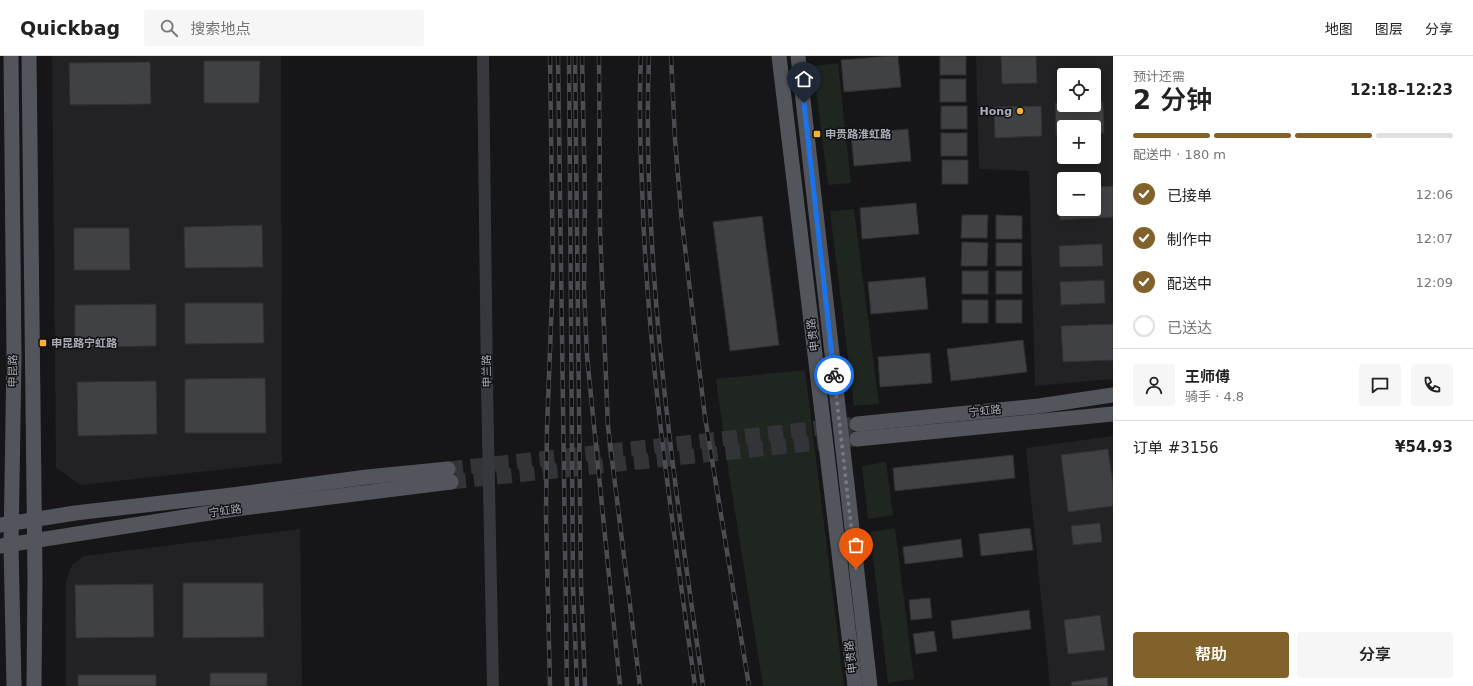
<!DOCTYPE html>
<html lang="zh">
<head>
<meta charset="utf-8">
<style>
	:root { --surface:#fff; --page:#f6f6f6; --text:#222; --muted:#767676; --line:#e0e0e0; --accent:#80622a }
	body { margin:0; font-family:"DejaVu Sans","Noto Sans SC",sans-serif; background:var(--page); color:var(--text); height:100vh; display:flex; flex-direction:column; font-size:15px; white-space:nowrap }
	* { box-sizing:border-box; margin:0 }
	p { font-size:13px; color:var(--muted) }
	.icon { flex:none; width:22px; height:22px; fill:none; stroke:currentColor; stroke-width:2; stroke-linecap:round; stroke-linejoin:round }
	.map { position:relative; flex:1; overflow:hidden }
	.details { display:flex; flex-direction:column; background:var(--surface); width:360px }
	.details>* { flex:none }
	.buttons { position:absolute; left:1057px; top:12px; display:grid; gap:8px }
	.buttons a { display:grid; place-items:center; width:44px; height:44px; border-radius:4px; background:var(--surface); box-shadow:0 2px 10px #0003; font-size:20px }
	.pin { position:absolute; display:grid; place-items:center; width:34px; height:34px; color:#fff; margin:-41px -17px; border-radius:50% 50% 50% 0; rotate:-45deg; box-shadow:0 0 4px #0007 }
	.pin .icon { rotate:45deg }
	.courier { position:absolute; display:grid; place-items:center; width:40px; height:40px; margin:-20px; border:3px solid #1a73e8; border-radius:50%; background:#fff; color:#222; box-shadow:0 1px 5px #0007 }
	.head em { font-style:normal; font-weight:600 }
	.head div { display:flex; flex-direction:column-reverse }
	.head { display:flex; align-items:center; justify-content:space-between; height:68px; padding:0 20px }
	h1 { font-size:26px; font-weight:600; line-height:30px }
	.bar { display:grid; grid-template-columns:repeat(4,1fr); gap:6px 4px; align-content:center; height:48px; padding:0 20px }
	.bar i { height:5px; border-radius:3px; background:var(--line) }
	.bar .current { background:var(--accent) }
	.bar p { grid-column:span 4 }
	.line { display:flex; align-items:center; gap:10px; padding:0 20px; border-top:1px solid var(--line) }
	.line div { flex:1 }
	.round { display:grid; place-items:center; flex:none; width:42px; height:42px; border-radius:4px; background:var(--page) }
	ol { padding:0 20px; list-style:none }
	li { display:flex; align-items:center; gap:12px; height:44px }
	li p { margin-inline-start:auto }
	li .icon { padding:4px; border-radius:50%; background:var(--accent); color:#fff; stroke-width:4 }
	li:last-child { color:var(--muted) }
	li i { width:22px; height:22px; border:2px solid var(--line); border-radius:50% }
	.button { display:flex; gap:8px; margin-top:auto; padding:8px 20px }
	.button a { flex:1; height:46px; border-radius:4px; background:var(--accent); color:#fff; font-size:16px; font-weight:600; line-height:46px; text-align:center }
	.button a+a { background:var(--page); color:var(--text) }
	header { display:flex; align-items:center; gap:24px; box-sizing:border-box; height:56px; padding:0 20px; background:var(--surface); border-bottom:1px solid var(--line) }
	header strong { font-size:19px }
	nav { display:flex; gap:22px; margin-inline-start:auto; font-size:14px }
	.search { width:280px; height:36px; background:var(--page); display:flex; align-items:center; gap:10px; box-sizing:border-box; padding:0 14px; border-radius:4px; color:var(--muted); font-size:15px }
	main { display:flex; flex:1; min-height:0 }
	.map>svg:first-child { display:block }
	.built { fill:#222225; fill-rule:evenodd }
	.green { fill:#1e261f }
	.building { fill:#404145; stroke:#303034 }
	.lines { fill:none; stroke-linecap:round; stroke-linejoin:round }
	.major-tunnel { stroke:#333438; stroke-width:15; stroke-dasharray:15 8; stroke-linecap:butt }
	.minor { stroke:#37383d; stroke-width:12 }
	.major { stroke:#53555c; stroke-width:15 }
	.rail-casing { stroke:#4a4c52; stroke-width:4.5 }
	.rail { stroke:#111113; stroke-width:3; stroke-dasharray:9; stroke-linecap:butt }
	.done { stroke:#757880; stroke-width:4; stroke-dasharray:0 7.2 }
	.route { stroke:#1a73e8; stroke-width:5 }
	.poi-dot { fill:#f2b134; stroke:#111113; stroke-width:1.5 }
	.labels { text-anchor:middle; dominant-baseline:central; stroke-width:3; stroke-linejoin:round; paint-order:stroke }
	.poi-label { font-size:11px; font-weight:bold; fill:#a8adb8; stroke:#111113; text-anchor:start }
	.street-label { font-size:11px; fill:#a8adb8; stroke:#111113 }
</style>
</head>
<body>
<header>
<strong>Quickbag</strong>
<div class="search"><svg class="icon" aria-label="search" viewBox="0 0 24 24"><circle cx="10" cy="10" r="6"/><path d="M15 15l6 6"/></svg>搜索地点</div>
<nav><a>地图</a><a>图层</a><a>分享</a></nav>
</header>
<main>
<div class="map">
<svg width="1113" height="630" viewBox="0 0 1113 630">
	<rect width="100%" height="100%" fill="#161618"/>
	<!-- built -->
	<g class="built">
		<path d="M52,0H281L282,407L81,429L56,412Z"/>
		<path d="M976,0H1113V323L1035,330L1029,115L979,113ZM1064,19H1094V49H1064ZM1064,71H1094V101H1064ZM1064,123H1094V153H1064Z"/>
		<path d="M1113,380V630H1050L1026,392Z"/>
		<path d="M300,473L302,630H66V525L72,509L84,500Z"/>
	</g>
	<!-- green -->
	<g class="green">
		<path d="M838,7L851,127L828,129L813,10Z"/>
		<path d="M854,153L879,348L854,350L830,155Z"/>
		<path d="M805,314L844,630H763L729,418L716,323Z"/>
		<path d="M886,406L893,459L868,463L862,410Z"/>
		<path d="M895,472L914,623L888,627L870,476Z"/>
	</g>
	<!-- building -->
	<g class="building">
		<path d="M891,0H898L901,31L844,36L841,4Z"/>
		<rect x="940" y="0" width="26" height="19"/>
		<path d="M1001,0H1036L1037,27L1002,28Z"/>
		<path d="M204,5H260L259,47H204Z"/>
		<path d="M150,6L151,48L70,49L69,7Z"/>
		<rect x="940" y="23" width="26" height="23"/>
		<path d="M1094,46H1103L1104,77L1094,78V71H1064V78L1056,79L1055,47H1064V49H1094Z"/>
		<rect x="941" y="50" width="26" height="23"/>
		<path d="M1041,50L1042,80L995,82L994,51Z"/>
		<path d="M908,73L911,105L854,110L851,78Z"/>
		<rect x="941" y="77" width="26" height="23"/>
		<rect x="942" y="104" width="26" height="24"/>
		<path d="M1113,130V161L1060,164L1059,133H1064V153H1094V131Z"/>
		<path d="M916,147L919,178L862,183L860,152Z"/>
		<path d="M962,159H988L987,182H961Z"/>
		<path d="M996,159L1022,160V183H996Z"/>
		<path d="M762,160L779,289L730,295L713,166Z"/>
		<path d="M262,169L263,211L185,212L184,171Z"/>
		<path d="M74,172H129L130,214H74Z"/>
		<path d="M962,186L988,187L987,210H961Z"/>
		<rect x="996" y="187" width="26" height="23"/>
		<path d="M1102,188L1103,210L1060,211L1059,190Z"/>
		<rect x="962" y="215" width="26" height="23"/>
		<rect x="996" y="215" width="26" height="23"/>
		<path d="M925,221L928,253L871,258L868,226Z"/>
		<path d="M1104,224L1105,247L1061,249L1060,226Z"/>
		<rect x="962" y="244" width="26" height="23"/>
		<rect x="996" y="244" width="26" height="23"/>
		<path d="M185,247H263L264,287L185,288Z"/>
		<path d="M156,248V290L75,291V249Z"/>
		<path d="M1113,268V304L1063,306L1061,270Z"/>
		<path d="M1023,284L1027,316L951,325L947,293Z"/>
		<path d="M930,297L932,327L880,331L878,301Z"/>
		<path d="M265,322L266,377H185V323Z"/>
		<path d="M156,325L157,378L78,380L77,326Z"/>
		<path d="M1108,393L1113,428V450L1068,456L1061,399Z"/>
		<path d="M1013,399L1015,422L895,435L893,412Z"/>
		<path d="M1100,467L1102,486L1073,489L1071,470Z"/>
		<path d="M1030,472L1033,494L981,500L979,478Z"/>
		<path d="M961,483L963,501L905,508L903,491Z"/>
		<path d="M183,527H263L264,581L183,582Z"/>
		<path d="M153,528L154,581L76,582L75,529Z"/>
		<path d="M930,542L932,562L911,564L909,544Z"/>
		<path d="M1029,554L1031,573L953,583L951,565Z"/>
		<path d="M1100,559L1105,594L1068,598L1064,564Z"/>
		<path d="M934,575L937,595L916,598L913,578Z"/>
		<rect x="210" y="617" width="57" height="13"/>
		<rect x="78" y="619" width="78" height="11"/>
		<path d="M1107,621L1108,630H1072L1071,626Z"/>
	</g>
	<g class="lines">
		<!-- major-tunnel -->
		<g class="major-tunnel">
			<path d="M448,413L857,368"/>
			<path d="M451,426L855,383"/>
		</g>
		<!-- minor -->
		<path class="minor" d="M483,0L487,330L493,630"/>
		<!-- major -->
		<g class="major">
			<path d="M11,0L14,301L11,489L14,630"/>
			<path d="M29,0L35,521L34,630"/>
			<path d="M779,0L855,630"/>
			<path d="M798,0L870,630"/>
			<path d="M857,368L1039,350L1113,339"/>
			<path d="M857,383L1113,358"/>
			<path d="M0,469L75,457L232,439L367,421L448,413"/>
			<path d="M0,490L235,453L451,426"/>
		</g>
		<defs>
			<g id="rail">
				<path d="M550,0L553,216L547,372L546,459L550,630"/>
				<path d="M558,0L567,630"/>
				<path d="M569,0L573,529L577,630"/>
				<path d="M575,0L581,528L585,630"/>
				<path d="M582,0L585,140L584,232L587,300L620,630"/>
				<path d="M599,0L600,174L608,371L640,630"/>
				<path d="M641,0C639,43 640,87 642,130C647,298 672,464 695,630"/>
				<path d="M649,0C645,98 651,195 660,292C671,405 687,518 703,630"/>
				<path d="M671,0L675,83L681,157L694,269L705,361L749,630"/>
			</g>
		</defs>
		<!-- rail casing -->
		<use href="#rail" class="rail-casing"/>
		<!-- rail -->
		<use href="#rail" class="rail"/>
	</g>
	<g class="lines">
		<!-- done -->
		<path class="done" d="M834,319L856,513"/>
		<!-- route -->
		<path class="route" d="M804,47L834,319"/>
	</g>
	<!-- markers -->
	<g class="poi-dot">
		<circle cx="1020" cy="55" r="4"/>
		<rect x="813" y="74" width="8" height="8" rx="2"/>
		<rect x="39" y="283" width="8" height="8" rx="2"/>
	</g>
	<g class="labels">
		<!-- poi labels -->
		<g class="poi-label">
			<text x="1012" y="55" text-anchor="end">Hong</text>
			<text x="825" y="78">申贵路淮虹路</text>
			<text x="51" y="287">申昆路宁虹路</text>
		</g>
		<!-- street labels -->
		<g class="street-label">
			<text transform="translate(813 279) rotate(-97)">申贵路</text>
			<text transform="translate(13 315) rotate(-89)">申昆路</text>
			<text transform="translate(487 315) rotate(-91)">申兰路</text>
			<text transform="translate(985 355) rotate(-6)">宁虹路</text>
			<text transform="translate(225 455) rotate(-8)">宁虹路</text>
			<text transform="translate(851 601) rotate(-97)">申贵路</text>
		</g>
	</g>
</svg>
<div class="buttons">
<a><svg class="icon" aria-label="locate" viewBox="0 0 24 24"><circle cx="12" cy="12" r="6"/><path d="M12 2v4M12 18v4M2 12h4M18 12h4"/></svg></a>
<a>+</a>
<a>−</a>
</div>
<div class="pin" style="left:856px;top:513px;background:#ea580c"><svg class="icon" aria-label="bag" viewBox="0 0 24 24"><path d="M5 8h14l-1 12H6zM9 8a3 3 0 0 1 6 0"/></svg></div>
<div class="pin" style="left:804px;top:47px;background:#1f2937"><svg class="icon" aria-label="home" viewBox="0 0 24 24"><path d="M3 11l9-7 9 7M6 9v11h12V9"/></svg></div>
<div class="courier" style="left:834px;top:319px"><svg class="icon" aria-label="bike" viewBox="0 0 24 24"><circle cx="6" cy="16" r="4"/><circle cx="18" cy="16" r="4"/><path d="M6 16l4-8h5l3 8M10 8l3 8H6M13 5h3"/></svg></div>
</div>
<section class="details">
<div class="head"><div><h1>2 分钟</h1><p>预计还需</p></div><em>12:18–12:23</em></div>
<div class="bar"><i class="current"></i><i class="current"></i><i class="current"></i><i></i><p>配送中 · 180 m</p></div>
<ol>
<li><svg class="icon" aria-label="check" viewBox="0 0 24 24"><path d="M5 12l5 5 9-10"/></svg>已接单<p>12:06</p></li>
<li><svg class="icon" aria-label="check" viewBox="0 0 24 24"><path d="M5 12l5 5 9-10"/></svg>制作中<p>12:07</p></li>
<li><svg class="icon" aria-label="check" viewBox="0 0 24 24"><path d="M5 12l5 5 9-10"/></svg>配送中<p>12:09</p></li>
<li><i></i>已送达</li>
</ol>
<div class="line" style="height:72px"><a class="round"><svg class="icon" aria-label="person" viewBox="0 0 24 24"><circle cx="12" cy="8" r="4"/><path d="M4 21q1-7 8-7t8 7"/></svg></a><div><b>王师傅</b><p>骑手 · 4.8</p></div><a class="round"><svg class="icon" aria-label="chat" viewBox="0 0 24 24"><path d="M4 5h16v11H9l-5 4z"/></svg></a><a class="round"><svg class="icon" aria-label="phone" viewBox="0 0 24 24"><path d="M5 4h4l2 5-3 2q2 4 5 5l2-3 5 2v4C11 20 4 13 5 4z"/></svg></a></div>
<div class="line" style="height:52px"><div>订单 #3156</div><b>¥54.93</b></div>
<div class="button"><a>帮助</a><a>分享</a></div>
</section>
</main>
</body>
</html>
